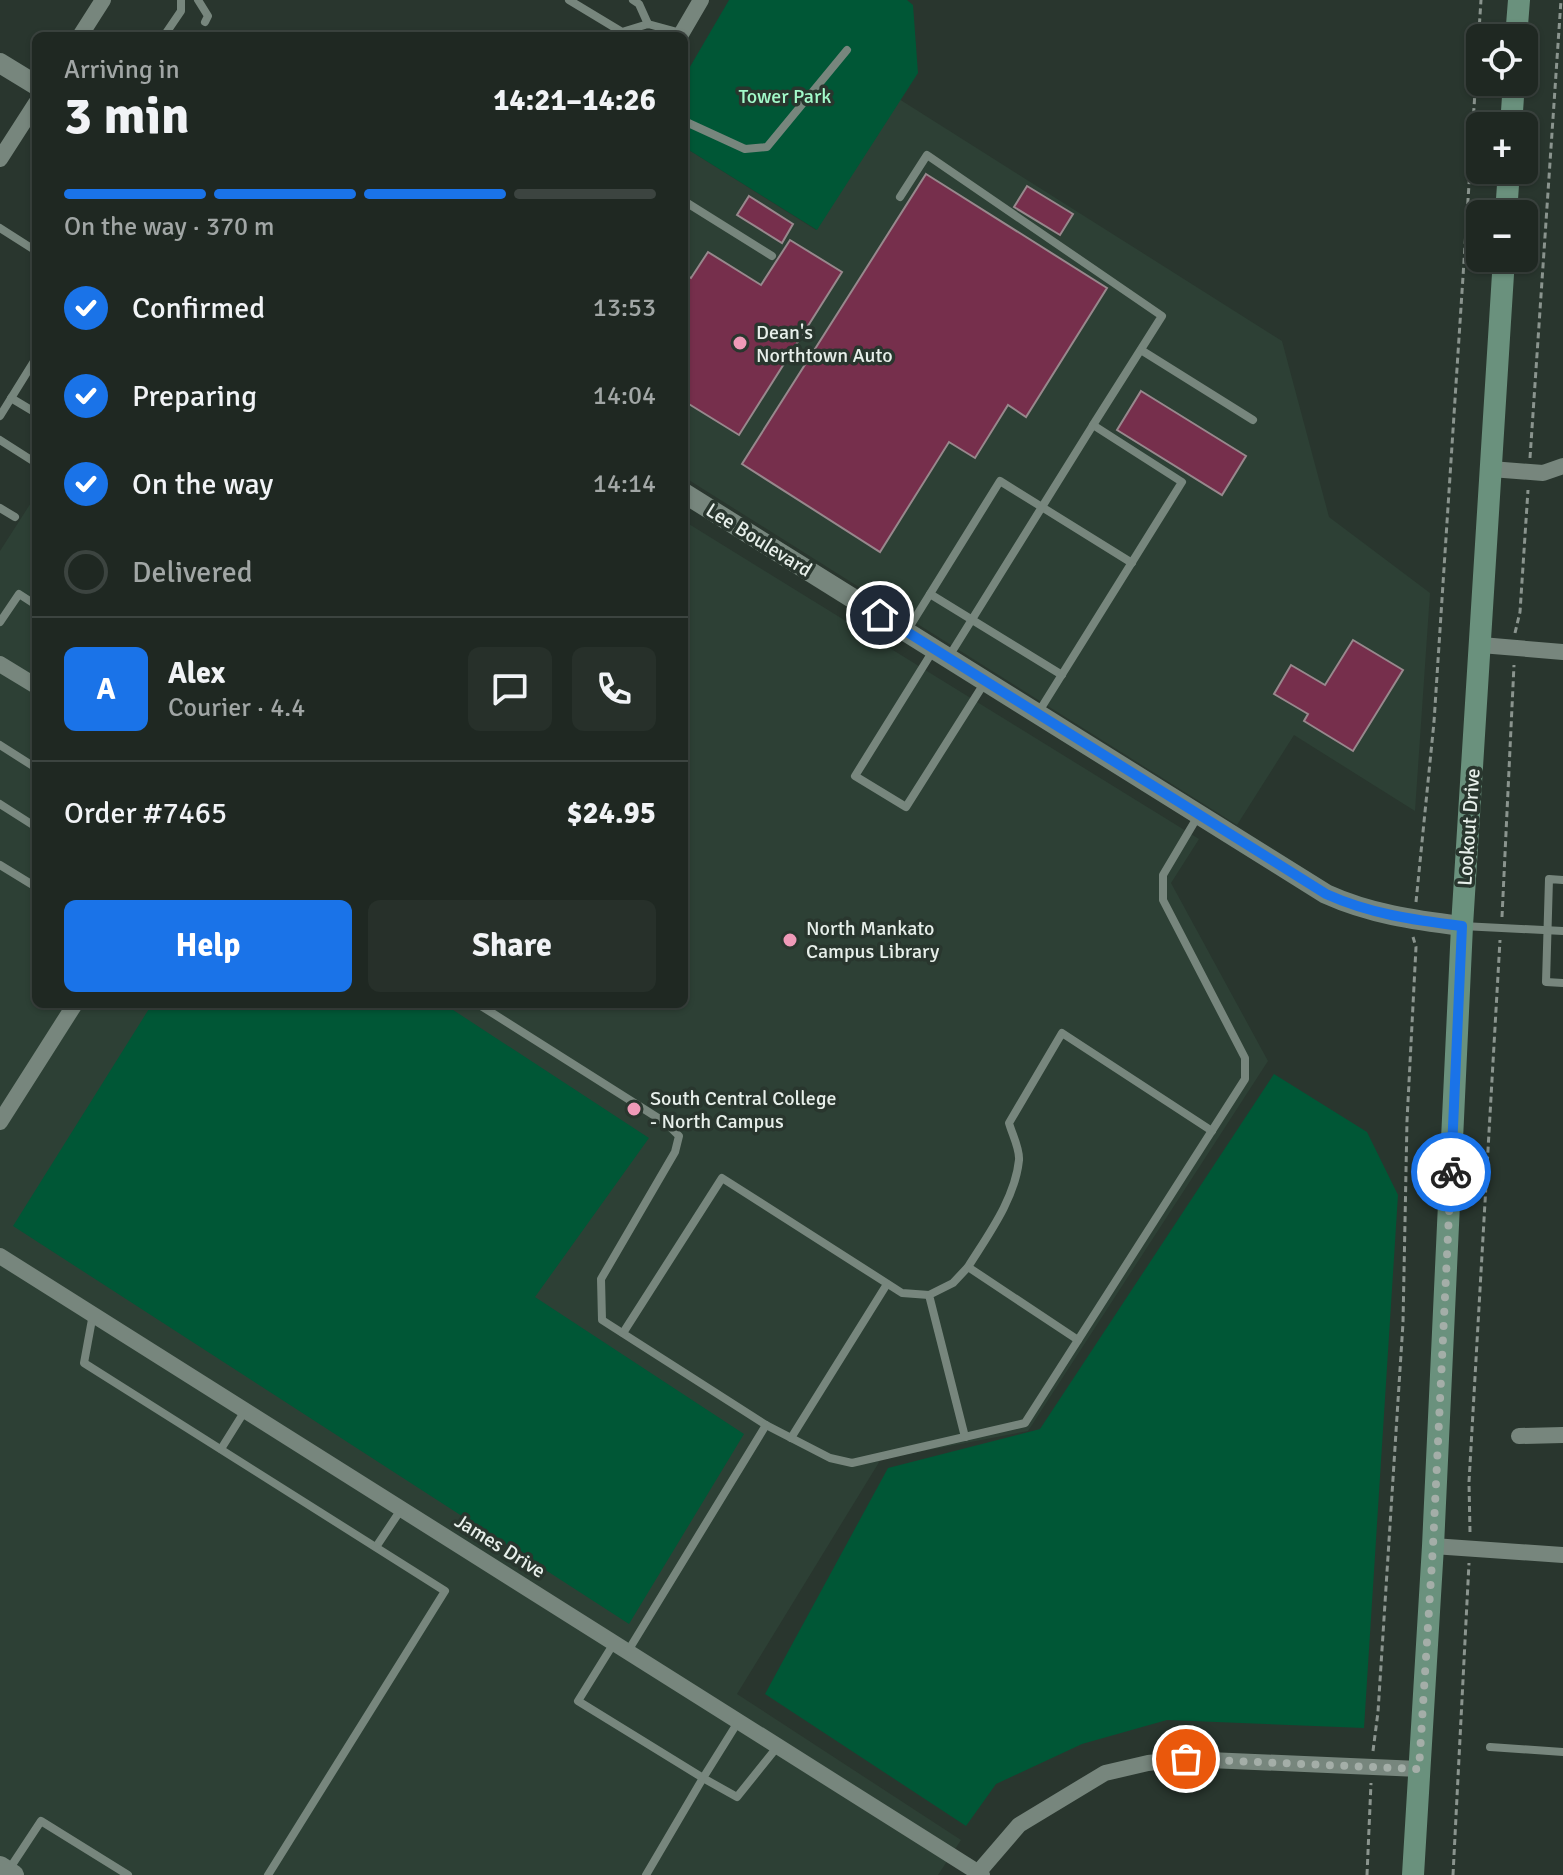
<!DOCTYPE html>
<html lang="en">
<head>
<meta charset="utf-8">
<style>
	:root { --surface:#1f2822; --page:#27302a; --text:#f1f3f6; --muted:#a1a6a5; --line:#3c4440; --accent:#1a73e8 }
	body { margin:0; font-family:Signika,sans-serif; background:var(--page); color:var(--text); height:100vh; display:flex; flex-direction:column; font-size:30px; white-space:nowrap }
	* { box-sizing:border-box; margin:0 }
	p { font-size:26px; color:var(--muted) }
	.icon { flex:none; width:44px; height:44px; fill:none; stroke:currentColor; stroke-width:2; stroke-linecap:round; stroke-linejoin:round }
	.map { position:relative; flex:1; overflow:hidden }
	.side { position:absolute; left:32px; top:32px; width:656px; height:976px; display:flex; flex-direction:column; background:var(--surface); border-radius:12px; box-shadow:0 2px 6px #0004,0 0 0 2px var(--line) }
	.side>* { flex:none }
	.fabs { position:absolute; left:1466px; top:24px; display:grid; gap:16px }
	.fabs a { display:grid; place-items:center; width:72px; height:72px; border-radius:12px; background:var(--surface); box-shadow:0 2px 6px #0004,0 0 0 2px var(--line); font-size:40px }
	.pin { position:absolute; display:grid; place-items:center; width:68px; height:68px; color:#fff; margin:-34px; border:4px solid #fff; border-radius:50%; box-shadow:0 2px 8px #0007 }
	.courier { position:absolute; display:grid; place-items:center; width:80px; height:80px; margin:-40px; border:6px solid #1a73e8; border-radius:50%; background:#fff; color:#222; box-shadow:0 2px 10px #0007 }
	.head em { font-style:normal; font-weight:700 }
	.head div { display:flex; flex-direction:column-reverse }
	.head { display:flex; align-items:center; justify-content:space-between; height:136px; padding:0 32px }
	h1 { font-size:52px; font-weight:700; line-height:60px }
	.bar { display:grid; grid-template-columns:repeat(4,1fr); gap:12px 8px; align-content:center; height:96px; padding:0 32px }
	.bar i { height:10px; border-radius:6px; background:var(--line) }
	.bar .active { background:var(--accent) }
	.bar p { grid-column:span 4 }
	.line { display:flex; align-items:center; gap:20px; padding:0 32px; border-top:2px solid var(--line) }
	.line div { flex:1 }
	.round { display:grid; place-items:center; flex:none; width:84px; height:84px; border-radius:12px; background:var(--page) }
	ol { padding:0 32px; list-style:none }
	li { display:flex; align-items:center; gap:24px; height:88px }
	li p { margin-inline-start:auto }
	li .icon { padding:8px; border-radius:50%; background:var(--accent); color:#fff; stroke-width:4 }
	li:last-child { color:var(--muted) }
	li i { width:44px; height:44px; border:4px solid var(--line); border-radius:50% }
	.button { display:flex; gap:16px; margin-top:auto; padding:16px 32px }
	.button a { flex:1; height:92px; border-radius:12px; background:var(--accent); color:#fff; font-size:32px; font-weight:700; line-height:92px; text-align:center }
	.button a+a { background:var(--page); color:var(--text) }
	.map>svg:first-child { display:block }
	.built { fill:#2d4035 }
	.green { fill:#005736 }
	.building { fill:#762f4c; stroke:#98888d; stroke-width:2 }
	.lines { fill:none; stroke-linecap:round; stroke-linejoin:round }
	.path { stroke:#8a948e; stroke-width:3; stroke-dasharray:6 4; stroke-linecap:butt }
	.service { stroke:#77867d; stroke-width:8 }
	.minor { stroke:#77867d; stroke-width:16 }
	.tertiary { stroke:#77867d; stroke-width:20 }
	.secondary { stroke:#6a917d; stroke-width:22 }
	.done { stroke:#a4aea8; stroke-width:8; stroke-dasharray:0 14.4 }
	.route { stroke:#1a73e8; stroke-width:10 }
	.poi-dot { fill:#ef9ab8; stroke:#29362e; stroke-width:3 }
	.labels { text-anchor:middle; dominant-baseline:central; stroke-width:7; stroke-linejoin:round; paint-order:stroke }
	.park-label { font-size:20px; fill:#a2faca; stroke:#29362e }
	.poi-label { font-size:20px; fill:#e7efea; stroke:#29362e; text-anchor:start }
	.street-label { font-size:20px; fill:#e7efea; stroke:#29362e }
</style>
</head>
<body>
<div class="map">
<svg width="1563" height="1875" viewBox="0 0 1563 1875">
	<rect width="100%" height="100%" fill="#29362e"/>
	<!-- built -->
	<g class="built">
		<path d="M899,99L1282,341L1329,517L1430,593L1415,811L1294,735L1237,825L684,477V147L816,230Z"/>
		<path d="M36,495V1004H684V521L1199,839L1171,883L1268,1061L1028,1431L881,1459L737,1694L961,1840L938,1875H0V551Z"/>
	</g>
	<!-- green -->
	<g class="green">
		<path d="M729,0H907L913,5L918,73L817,230L684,147V77Z"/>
		<path d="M152,1004H444L649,1138L535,1297L744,1434L629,1624L13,1226Z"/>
		<path d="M1274,1074L1367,1132L1398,1195L1364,1728L1167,1720L1082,1744L996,1784L966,1826L765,1694L888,1468L1040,1429Z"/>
	</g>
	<!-- building -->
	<g class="building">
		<path d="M926,174L1107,288L1026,417L1008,405L975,458L949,442L880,552L742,464Z"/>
		<path d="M1027,186L1073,214L1060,235L1014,207Z"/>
		<path d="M749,196L793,224L782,243L737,215Z"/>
		<path d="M790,240L842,272L739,435L684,401V274L691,278L708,252L761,285Z"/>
		<path d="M1141,391L1246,456L1222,495L1117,430Z"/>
		<path d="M1353,640L1403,670L1353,751L1304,721L1308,714L1274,694L1291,665L1325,685Z"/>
	</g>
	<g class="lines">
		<!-- path -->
		<g class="path">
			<path d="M1530,458L1561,0"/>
			<path d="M1515,633L1520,612L1528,490"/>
			<path d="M1416,902L1434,722L1481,0"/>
			<path d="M1502,917L1514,665"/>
			<path d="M1470,1532L1469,1482L1500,940"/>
			<path d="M1373,1751L1378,1712L1403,1323L1407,1121L1416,947L1413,937"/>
			<path d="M1367,1875L1371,1783"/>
			<path d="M1453,1875L1469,1563"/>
		</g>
		<!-- service -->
		<g class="service">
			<path d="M198,0L208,16L205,22"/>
			<path d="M569,0L622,32L648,24L681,33"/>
			<path d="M633,0L639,4L648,24"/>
			<path d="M164,36L181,11V0"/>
			<path d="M684,121L745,149L767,147L847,50"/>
			<path d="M900,197L927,155L1162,316L1093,425"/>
			<path d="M684,201L772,256"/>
			<path d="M0,228L36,251"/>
			<path d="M1141,350L1253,420"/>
			<path d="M11,398L36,413"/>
			<path d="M0,416L36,358"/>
			<path d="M0,440L36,463"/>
			<path d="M0,508L15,517"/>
			<path d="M930,594L1062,675"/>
			<path d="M0,622L19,594L36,605"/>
			<path d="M907,631L1000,481L1132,563"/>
			<path d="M934,649L855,776L906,807L985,682"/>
			<path d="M948,658L1093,425L1182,482L1038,713"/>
			<path d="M0,745L36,768"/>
			<path d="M0,804L36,827"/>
			<path d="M0,865L36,887"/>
			<path d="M1563,880L1549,879L1546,982L1563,983"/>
			<path d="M1462,926L1563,931"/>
			<path d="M478,1004L666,1123L679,1136L675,1152L601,1279L602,1320L766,1425L830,1458L852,1463L1025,1423L1245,1079V1058L1163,900V875L1198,816"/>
			<path d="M93,1314L84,1363L445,1591L268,1875"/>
			<path d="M623,1333L722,1178L902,1293L929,1295"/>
			<path d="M1078,1340L968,1267C988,1235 1015,1199 1019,1160C1020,1149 1012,1134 1009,1123L1062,1033L1212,1131"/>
			<path d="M965,1437L929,1295L953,1283L968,1267"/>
			<path d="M791,1438L887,1284"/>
			<path d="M221,1449L246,1409"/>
			<path d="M376,1547L402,1508"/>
			<path d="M614,1643L578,1701L703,1778L646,1875"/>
			<path d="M628,1651L766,1425"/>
			<path d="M738,1722L703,1778L737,1797L778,1746"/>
			<path d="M1490,1747L1563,1752"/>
			<path d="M8,1871L41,1821L128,1875"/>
		</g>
		<!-- minor -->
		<g class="minor">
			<path d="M80,36L103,0"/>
			<path d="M680,36L701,0"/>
			<path d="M0,159L36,103"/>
			<path d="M1491,469L1543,473L1563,466"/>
			<path d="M1481,645L1563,652"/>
			<path d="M0,664L36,686"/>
			<path d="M0,1122L75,1004"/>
			<path d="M0,1256L982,1875"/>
			<path d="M1519,1436L1563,1435"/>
			<path d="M1433,1546L1563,1555"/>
			<path d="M976,1875L1019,1825L1105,1773L1148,1763L1186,1759L1419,1769"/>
		</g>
		<!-- tertiary -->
		<g class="tertiary">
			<path d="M0,63L36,85"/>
			<path d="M684,493L1326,894C1370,914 1414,920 1462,926"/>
			<path d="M0,1866L14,1875"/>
		</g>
		<!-- secondary -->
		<g class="secondary">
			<path d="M1516,38L1519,0"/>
			<path d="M1511,126L1514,82"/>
			<path d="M1506,214L1509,170"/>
			<path d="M1413,1875L1433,1546L1462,926L1504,258"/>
		</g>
	</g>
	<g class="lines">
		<!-- done -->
		<path class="done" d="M1186,1759L1419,1769L1433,1546L1451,1172"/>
		<!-- route -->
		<path class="route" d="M880,615L1326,894C1370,914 1414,920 1462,926L1451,1172"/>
	</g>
	<!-- markers -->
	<g class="poi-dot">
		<circle cx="740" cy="343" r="8"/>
		<circle cx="790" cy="940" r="8"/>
		<circle cx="634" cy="1109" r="8"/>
	</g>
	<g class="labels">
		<!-- park labels -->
		<g class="park-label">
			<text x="785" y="96">Tower Park</text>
		</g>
		<!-- poi labels -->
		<g class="poi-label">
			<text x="756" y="332">Dean's<tspan x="756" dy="23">Northtown Auto</tspan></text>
			<text x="806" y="928">North Mankato<tspan x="806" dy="23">Campus Library</tspan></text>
			<text x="650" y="1098">South Central College<tspan x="650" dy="23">- North Campus</tspan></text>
		</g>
		<!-- street labels -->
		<g class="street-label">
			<text transform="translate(759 540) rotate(32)">Lee Boulevard</text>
			<text transform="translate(1469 827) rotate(-86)">Lookout Drive</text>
			<text transform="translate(500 1546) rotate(32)">James Drive</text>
		</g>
	</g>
</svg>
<div class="fabs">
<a><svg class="icon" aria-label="locate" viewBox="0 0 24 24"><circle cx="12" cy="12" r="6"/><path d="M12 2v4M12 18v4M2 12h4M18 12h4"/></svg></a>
<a>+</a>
<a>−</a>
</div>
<div class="pin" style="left:1186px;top:1759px;background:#ea580c"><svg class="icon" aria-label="bag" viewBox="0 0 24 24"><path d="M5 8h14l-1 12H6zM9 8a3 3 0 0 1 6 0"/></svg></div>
<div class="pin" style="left:880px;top:615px;background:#1f2937"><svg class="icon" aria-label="home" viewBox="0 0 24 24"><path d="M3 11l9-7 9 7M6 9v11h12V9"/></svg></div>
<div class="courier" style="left:1451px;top:1172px"><svg class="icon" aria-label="bike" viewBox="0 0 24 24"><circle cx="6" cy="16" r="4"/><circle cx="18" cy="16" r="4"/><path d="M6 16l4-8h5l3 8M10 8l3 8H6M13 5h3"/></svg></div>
<section class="side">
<div class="head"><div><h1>3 min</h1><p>Arriving in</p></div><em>14:21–14:26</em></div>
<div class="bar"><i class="active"></i><i class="active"></i><i class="active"></i><i></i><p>On the way · 370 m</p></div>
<ol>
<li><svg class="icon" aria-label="check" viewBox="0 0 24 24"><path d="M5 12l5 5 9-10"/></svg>Confirmed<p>13:53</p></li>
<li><svg class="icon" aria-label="check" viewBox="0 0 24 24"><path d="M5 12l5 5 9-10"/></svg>Preparing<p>14:04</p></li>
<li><svg class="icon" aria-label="check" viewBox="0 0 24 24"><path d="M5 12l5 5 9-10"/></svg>On the way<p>14:14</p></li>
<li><i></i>Delivered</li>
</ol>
<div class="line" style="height:144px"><b class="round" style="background:var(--accent);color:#fff">A</b><div><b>Alex</b><p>Courier · 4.4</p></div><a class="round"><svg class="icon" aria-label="chat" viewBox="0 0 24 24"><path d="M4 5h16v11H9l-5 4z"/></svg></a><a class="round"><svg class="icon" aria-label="phone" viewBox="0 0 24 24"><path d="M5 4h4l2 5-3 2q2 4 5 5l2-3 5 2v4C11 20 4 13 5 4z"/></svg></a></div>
<div class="line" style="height:104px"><div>Order #7465</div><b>$24.95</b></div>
<div class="button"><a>Help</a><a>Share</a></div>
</section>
</div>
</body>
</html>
